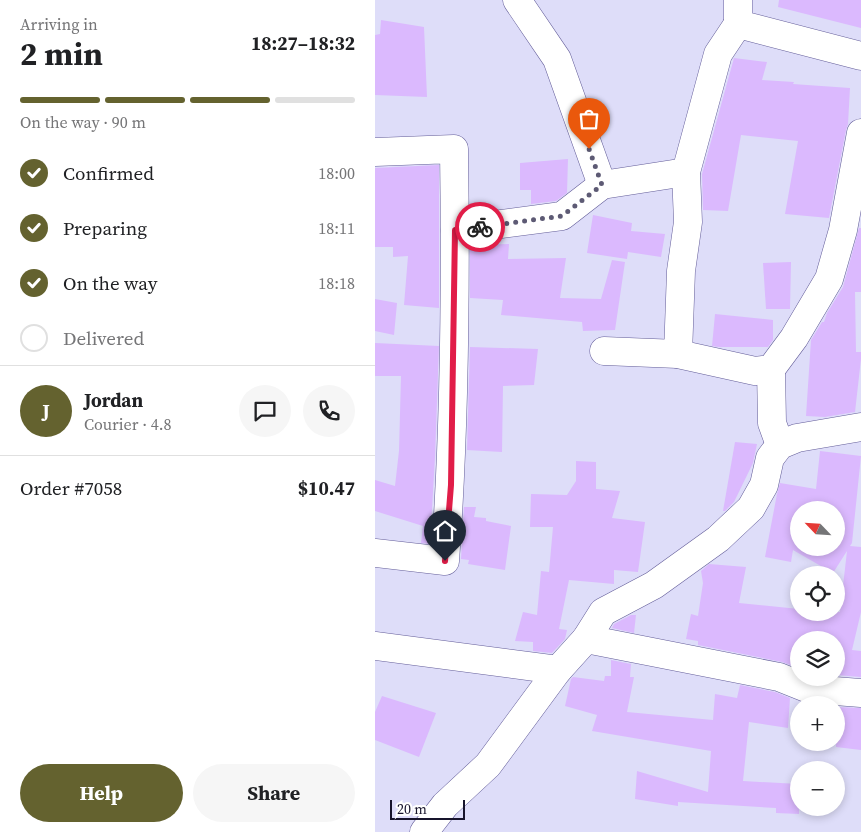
<!DOCTYPE html>
<html lang="en">
<head>
<meta charset="utf-8">
<style>
	:root { --surface:#fff; --page:#f6f6f6; --text:#202124; --muted:#757577; --line:#e0e0e0; --accent:#64622f }
	body { margin:0; font-family:"Source Serif 4",serif; background:var(--page); color:var(--text); height:100vh; display:flex; flex-direction:column; font-size:19px; white-space:nowrap }
	* { box-sizing:border-box; margin:0 }
	p { font-size:16px; color:var(--muted) }
	.icon { flex:none; width:28px; height:28px; fill:none; stroke:currentColor; stroke-width:2; stroke-linecap:round; stroke-linejoin:round }
	.map { position:relative; flex:1; overflow:hidden }
	.drawer { display:flex; flex-direction:column; background:var(--surface); width:375px }
	.drawer>* { flex:none }
	.needle { width:32px; rotate:295deg }
	.buttons { position:absolute; left:415px; top:501px; display:grid; gap:10px }
	.buttons a { display:grid; place-items:center; width:55px; height:55px; border-radius:50%; background:var(--surface); box-shadow:0 2px 8px #0003; font-size:25px }
	.scale { position:absolute; left:15px; bottom:12px; width:75px; box-sizing:border-box; padding-left:5px; border:2px solid #17142c; border-top:0; font-size:14px; line-height:18px; white-space:nowrap; color:#17142c; -webkit-text-stroke:4px #fff; paint-order:stroke }
	.pin { position:absolute; display:grid; place-items:center; width:42px; height:42px; color:#fff; margin:-51px -21px; border-radius:50% 50% 50% 0; rotate:-45deg; box-shadow:0 0 5px #0007 }
	.pin .icon { rotate:45deg }
	.courier { position:absolute; display:grid; place-items:center; width:50px; height:50px; margin:-25px; border:4px solid #e11d48; border-radius:50%; background:#fff; color:#222; box-shadow:0 1px 6px #0007 }
	.headline em { font-style:normal; font-weight:700 }
	.headline div { display:flex; flex-direction:column-reverse }
	.headline { display:flex; align-items:center; justify-content:space-between; height:85px; padding:0 20px }
	h1 { font-size:32px; font-weight:700; line-height:38px }
	.bar { display:grid; grid-template-columns:repeat(4,1fr); gap:8px 5px; align-content:center; height:60px; padding:0 20px }
	.bar i { height:6px; border-radius:4px; background:var(--line) }
	.bar .current { background:var(--accent) }
	.bar p { grid-column:span 4 }
	.line { display:flex; align-items:center; gap:12px; padding:0 20px; border-top:1px solid var(--line) }
	.line div { flex:1 }
	.round { display:grid; place-items:center; flex:none; width:52px; height:52px; border-radius:26px; background:var(--page) }
	ol { padding:0 20px; list-style:none }
	li { display:flex; align-items:center; gap:15px; height:55px }
	li p { margin-inline-start:auto }
	li .icon { padding:5px; border-radius:50%; background:var(--accent); color:#fff; stroke-width:4 }
	li:last-child { color:var(--muted) }
	li i { width:28px; height:28px; border:2px solid var(--line); border-radius:50% }
	.button { display:flex; gap:10px; margin-top:auto; padding:10px 20px }
	.button a { flex:1; height:58px; border-radius:30px; background:var(--accent); color:#fff; font-size:20px; font-weight:700; line-height:58px; text-align:center }
	.button a+a { background:var(--page); color:var(--text) }
	main { display:flex; flex:1; min-height:0 }
	.map>svg:first-child { display:block }
	.building { fill:#dbb9fe; fill-rule:evenodd }
	.lines { fill:none; stroke-linecap:round; stroke-linejoin:round }
	.minor-casing { stroke:#635d99; stroke-width:29 }
	.minor { stroke:#fff; stroke-width:28 }
	.done { stroke:#5d5a74; stroke-width:5; stroke-dasharray:0 9 }
	.route { stroke:#e11d48; stroke-width:6 }
</style>
</head>
<body>
<main>
<section class="drawer">
<div class="headline"><div><h1>2 min</h1><p>Arriving in</p></div><em>18:27–18:32</em></div>
<div class="bar"><i class="current"></i><i class="current"></i><i class="current"></i><i></i><p>On the way · 90 m</p></div>
<ol>
<li><svg class="icon" aria-label="check" viewBox="0 0 24 24"><path d="M5 12l5 5 9-10"/></svg>Confirmed<p>18:00</p></li>
<li><svg class="icon" aria-label="check" viewBox="0 0 24 24"><path d="M5 12l5 5 9-10"/></svg>Preparing<p>18:11</p></li>
<li><svg class="icon" aria-label="check" viewBox="0 0 24 24"><path d="M5 12l5 5 9-10"/></svg>On the way<p>18:18</p></li>
<li><i></i>Delivered</li>
</ol>
<div class="line" style="height:90px"><b class="round" style="background:var(--accent);color:#fff">J</b><div><b>Jordan</b><p>Courier · 4.8</p></div><a class="round"><svg class="icon" aria-label="chat" viewBox="0 0 24 24"><path d="M4 5h16v11H9l-5 4z"/></svg></a><a class="round"><svg class="icon" aria-label="phone" viewBox="0 0 24 24"><path d="M5 4h4l2 5-3 2q2 4 5 5l2-3 5 2v4C11 20 4 13 5 4z"/></svg></a></div>
<div class="line" style="height:65px"><div>Order #7058</div><b>$10.47</b></div>
<div class="button"><a>Help</a><a>Share</a></div>
</section>
<div class="map">
<svg width="486" height="832" viewBox="0 0 486 832">
	<rect width="100%" height="100%" fill="#deddf9"/>
	<!-- building -->
	<g class="building">
		<path d="M404,0H486V28L403,7Z"/>
		<path d="M6,20L49,27L52,97L0,95V35L5,34Z"/>
		<path d="M359,58L392,62L387,80L419,82L418,84L475,88L473,124L471,130L454,218L410,214L423,141L366,135L353,211L328,210L327,174Z"/>
		<path d="M193,159L192,193L181,201L156,204V190H145V163Z"/>
		<path d="M64,165V308L29,305L33,256L18,257V247H0V168Z"/>
		<path d="M218,215L257,223L256,231L290,234L286,257L253,252L252,259L212,253Z"/>
		<path d="M484,228H486V292H480L481,352H486V359L480,412L450,417L431,416L436,340L447,322H449L452,313L468,287Z"/>
		<path d="M134,244L133,259L191,258L185,298L226,299L237,260L250,262L240,330L208,331L207,322L126,315L128,300L95,298V245Z"/>
		<path d="M416,262L415,309H391L388,263Z"/>
		<path d="M0,299L22,303L19,335L0,331Z"/>
		<path d="M340,314L398,320V340L393,347H344L337,346Z"/>
		<path d="M0,343L64,346L60,457L55,544L46,543L48,526L0,511V480L20,486L24,451L26,376H0Z"/>
		<path d="M95,347L163,349L159,385L128,386L127,452L92,450Z"/>
		<path d="M360,442L382,444L378,463L359,502L350,511H348Z"/>
		<path d="M445,451L486,456L477,543L475,546L486,547V612L477,650L486,651V677L461,675V640H424V668L407,662L323,645V641L311,639L316,614L323,616L328,583L326,571L334,564L371,567L364,603L424,609V612H465L472,551L458,573L418,550L416,562L390,557L402,494L405,483L441,489ZM424,510H461V548H424Z"/>
		<path d="M201,461L221,462V489L245,491L237,518L270,522L263,572L239,570V584L194,580L184,629L192,630L190,639L177,653L158,651V642L140,641L148,612L162,615L166,571L174,572L178,527H155L156,494L192,495L201,481Z"/>
		<path d="M89,507H101L99,517L111,518V521L136,526L130,570L93,564L94,560L86,559Z"/>
		<path d="M256,615H261L259,633L237,628L239,624Z"/>
		<path d="M236,660L256,664L255,677H259L252,712L338,720L340,694L362,698L365,685L400,692L415,698L413,728L374,722L368,781L424,784V814L401,813V808L303,802V806L260,799L262,771L333,792L336,751L217,731L222,715L190,706L196,679L198,677L229,681L230,676H236Z"/>
		<path d="M7,696L61,713L44,757L0,740V712Z"/>
		<path d="M461,707L486,708V750L461,747Z"/>
	</g>
	<g class="lines">
		<defs>
			<g id="minor">
				<path d="M142,0L182,59L227,185"/>
				<path d="M363,0V24L486,56"/>
				<path d="M0,152L79,149C81,286 80,424 70,561L0,553"/>
				<path d="M80,230L187,216L227,185L311,172"/>
				<path d="M229,351L303,354L380,371L396,369L419,338L454,279L468,230L486,133"/>
				<path d="M303,354L306,271L313,222L311,172L343,54L363,24"/>
				<path d="M396,369L397,423L405,445"/>
				<path d="M211,639L404,677L434,689L486,693"/>
				<path d="M0,646L183,670"/>
				<path d="M49,832L70,805L113,765L183,670L211,639L228,612L279,585L343,539L376,508L389,485L395,458L405,445L422,438L486,427"/>
			</g>
		</defs>
		<!-- minor casing -->
		<use href="#minor" class="minor-casing"/>
		<!-- minor -->
		<use href="#minor" class="minor"/>
	</g>
	<g class="lines">
		<!-- done -->
		<path class="done" d="M105,227L187,216L227,185L214,149"/>
		<!-- route -->
		<path class="route" d="M70,561L76,485L80,230L105,227"/>
	</g>
</svg>
<div class="buttons">
<a><svg class="needle" viewBox="-14 -14 28 28"><path d="M0-13l5 13h-10z" fill="#e53935"/><path d="M0 13l5-13h-10z" fill="#757577"/></svg></a>
<a><svg class="icon" aria-label="locate" viewBox="0 0 24 24"><circle cx="12" cy="12" r="6"/><path d="M12 2v4M12 18v4M2 12h4M18 12h4"/></svg></a>
<a><svg class="icon" aria-label="layers" viewBox="0 0 24 24"><path d="M12 4l9 5-9 5-9-5zM3 14l9 5 9-5"/></svg></a>
<a>+</a>
<a>−</a>
</div>
<div class="scale">20 m</div>
<div class="pin" style="left:214px;top:149px;background:#ea580c"><svg class="icon" aria-label="bag" viewBox="0 0 24 24"><path d="M5 8h14l-1 12H6zM9 8a3 3 0 0 1 6 0"/></svg></div>
<div class="pin" style="left:70px;top:561px;background:#1f2937"><svg class="icon" aria-label="home" viewBox="0 0 24 24"><path d="M3 11l9-7 9 7M6 9v11h12V9"/></svg></div>
<div class="courier" style="left:105px;top:227px"><svg class="icon" aria-label="bike" viewBox="0 0 24 24"><circle cx="6" cy="16" r="4"/><circle cx="18" cy="16" r="4"/><path d="M6 16l4-8h5l3 8M10 8l3 8H6M13 5h3"/></svg></div>
</div>
</main>
</body>
</html>
